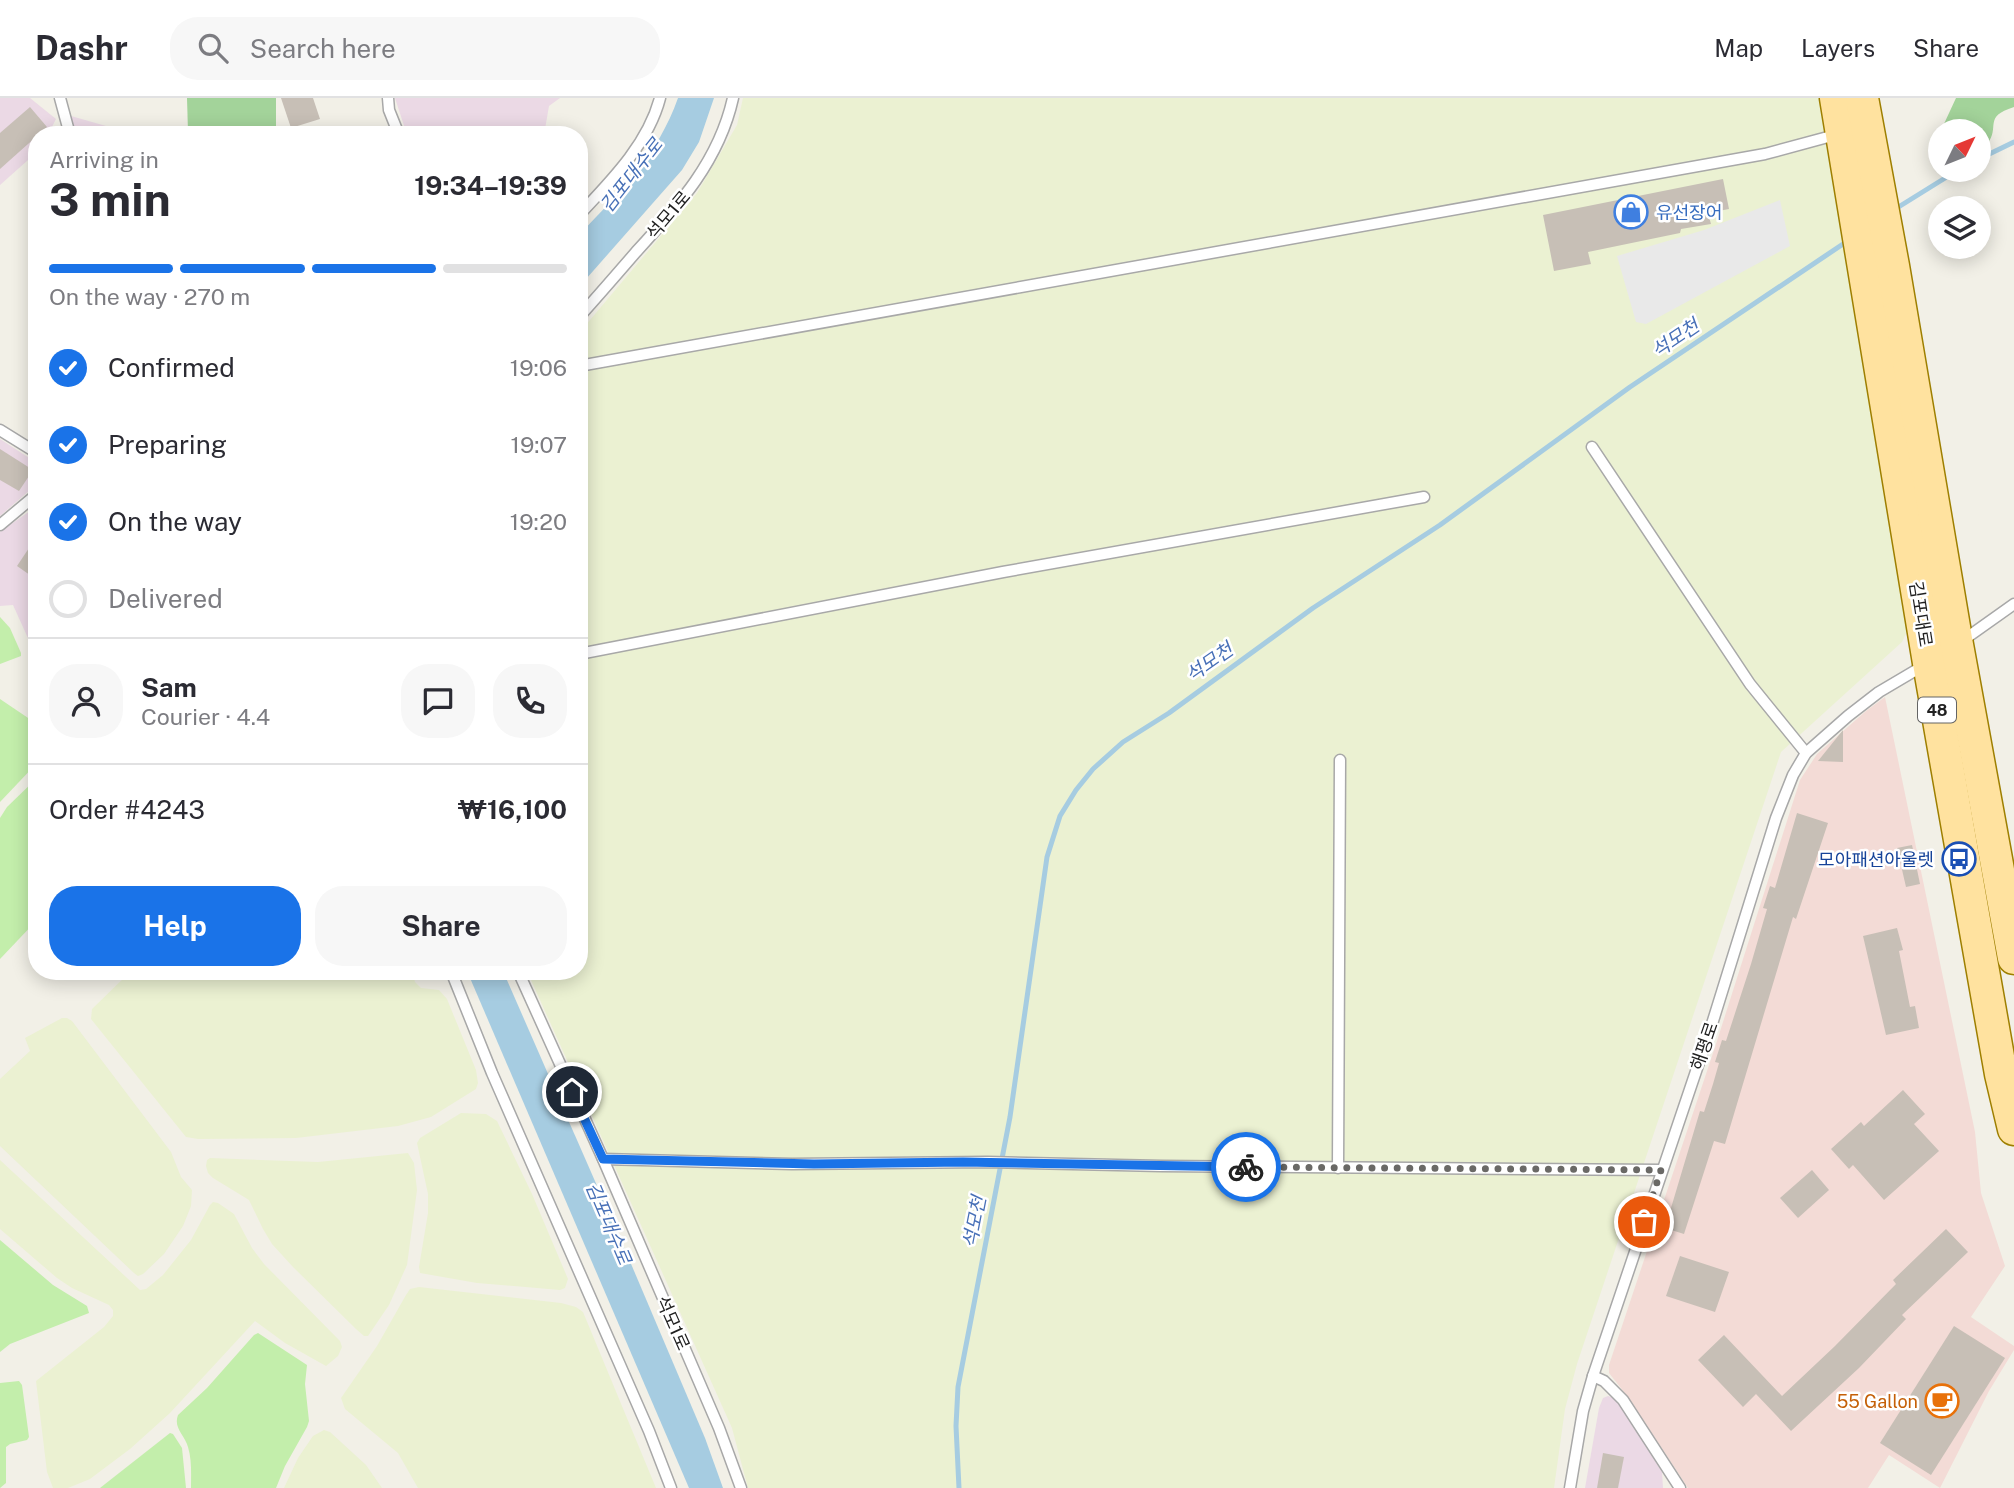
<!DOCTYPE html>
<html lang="en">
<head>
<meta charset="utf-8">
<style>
	:root { --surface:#fff; --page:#f7f7f7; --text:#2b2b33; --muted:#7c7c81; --line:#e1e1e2; --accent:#1a73e8 }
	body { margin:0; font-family:"Public Sans","Noto Sans KR",sans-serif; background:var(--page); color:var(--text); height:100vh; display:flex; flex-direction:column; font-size:26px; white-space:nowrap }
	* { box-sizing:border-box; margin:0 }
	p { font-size:23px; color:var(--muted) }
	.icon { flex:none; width:38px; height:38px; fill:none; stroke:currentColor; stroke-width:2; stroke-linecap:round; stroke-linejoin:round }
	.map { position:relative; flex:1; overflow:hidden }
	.details { position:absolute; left:28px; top:28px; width:560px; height:854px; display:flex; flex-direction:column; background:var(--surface); border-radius:28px; box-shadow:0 4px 18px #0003 }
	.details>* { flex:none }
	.needle { width:46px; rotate:47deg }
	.tools { position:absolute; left:1928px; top:21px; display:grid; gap:14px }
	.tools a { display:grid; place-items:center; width:63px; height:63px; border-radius:50%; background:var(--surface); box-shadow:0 4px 18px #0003; font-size:35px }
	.pin { position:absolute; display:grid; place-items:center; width:60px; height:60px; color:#fff; margin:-30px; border:4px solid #fff; border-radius:50%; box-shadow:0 2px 7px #0007 }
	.courier { position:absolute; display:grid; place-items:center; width:70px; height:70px; margin:-35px; border:5px solid #1a73e8; border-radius:50%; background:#fff; color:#222; box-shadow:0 2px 9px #0007 }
	.headline em { font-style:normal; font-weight:700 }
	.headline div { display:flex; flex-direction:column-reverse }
	.headline { display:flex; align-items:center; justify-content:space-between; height:119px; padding:0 21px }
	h1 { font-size:46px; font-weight:700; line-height:52px }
	.bar { display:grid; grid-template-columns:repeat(4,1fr); gap:10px 7px; align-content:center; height:84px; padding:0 21px }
	.bar i { height:9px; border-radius:5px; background:var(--line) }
	.bar .active { background:var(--accent) }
	.bar p { grid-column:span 4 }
	.line { display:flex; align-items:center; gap:18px; padding:0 21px; border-top:2px solid var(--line) }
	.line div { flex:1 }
	.round { display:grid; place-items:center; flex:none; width:74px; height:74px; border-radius:28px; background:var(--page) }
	ol { padding:0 21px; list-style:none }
	li { display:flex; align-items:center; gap:21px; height:77px }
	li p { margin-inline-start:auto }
	li .icon { padding:7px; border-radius:50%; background:var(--accent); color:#fff; stroke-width:4 }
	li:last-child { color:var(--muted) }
	li i { width:38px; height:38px; border:4px solid var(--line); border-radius:50% }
	.primary-button { display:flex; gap:14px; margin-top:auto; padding:14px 21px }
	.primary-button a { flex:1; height:80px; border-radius:28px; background:var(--accent); color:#fff; font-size:28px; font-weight:700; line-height:80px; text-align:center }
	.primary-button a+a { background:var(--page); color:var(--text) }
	header { display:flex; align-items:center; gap:42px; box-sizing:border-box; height:98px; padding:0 35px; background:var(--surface); border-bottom:2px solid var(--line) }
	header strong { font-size:33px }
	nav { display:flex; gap:38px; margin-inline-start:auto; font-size:24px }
	.search { width:490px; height:63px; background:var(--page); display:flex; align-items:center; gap:18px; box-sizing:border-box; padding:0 24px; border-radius:28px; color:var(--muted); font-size:26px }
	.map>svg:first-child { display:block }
	.commercial { fill:#f3dbd6 }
	.industrial { fill:#ebd9e5 }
	.farmland { fill:#ebf1d2 }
	.grass { fill:#c3eeab }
	.forest { fill:#a3d39a }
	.parking { fill:#e9e9e9 }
	.water { fill:#a6cce1 }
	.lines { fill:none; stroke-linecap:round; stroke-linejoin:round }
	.stream { stroke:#a6cce1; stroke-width:5 }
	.building { fill:#c7bfb6 }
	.service-casing { stroke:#a8a8a8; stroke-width:13 }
	.primary-casing { stroke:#9e7f00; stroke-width:35 }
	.service { stroke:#fff; stroke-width:10 }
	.primary { stroke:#ffe29f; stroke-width:32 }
	.done { stroke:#6a6966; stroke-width:7; stroke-dasharray:0 12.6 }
	.route { stroke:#1a73e8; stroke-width:9 }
	.labels { text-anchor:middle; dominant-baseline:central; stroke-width:5; stroke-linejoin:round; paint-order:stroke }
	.shield { fill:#fff; stroke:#646464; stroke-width:2 }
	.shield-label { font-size:16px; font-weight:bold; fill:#212121 }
	.shop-label { font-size:18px; fill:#366cbe; stroke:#fff; text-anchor:start }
	.street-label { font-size:18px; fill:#212121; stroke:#fff }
	.transit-label { font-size:18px; fill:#164399; stroke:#fff; text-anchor:end }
	.food-label { font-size:18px; fill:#c56008; stroke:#fff; text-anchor:end }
	.water-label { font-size:19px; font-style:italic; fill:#4770b7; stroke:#fff }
</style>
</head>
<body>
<header>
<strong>Dashr</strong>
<div class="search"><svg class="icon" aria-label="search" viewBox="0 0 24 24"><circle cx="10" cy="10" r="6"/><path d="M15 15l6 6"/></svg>Search here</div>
<nav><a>Map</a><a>Layers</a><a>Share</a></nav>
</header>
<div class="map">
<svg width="2014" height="1390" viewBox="0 0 2014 1390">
	<rect width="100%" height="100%" fill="#f2f0e7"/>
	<!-- commercial -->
	<path class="commercial" d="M1885,599L1975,1034L1981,1095L2005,1168L1971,1219L2014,1248V1252L1989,1293L1940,1390L1889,1357L1868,1390H1688L1628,1299L1609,1275V1267L1716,946L1800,682L1817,656L1866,613Z"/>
	<!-- industrial -->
	<g class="industrial">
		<path d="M0,0H30L56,21L48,37H37V54L0,87Z"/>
		<path d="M395,0H560L549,8L544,37H407Z"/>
		<path d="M71,18L120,32L137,37H76Z"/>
		<path d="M0,341L37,365V386L0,418Z"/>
		<path d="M37,408V560L13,507L0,508V434Z"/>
		<path d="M1608,1298L1614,1300L1621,1308L1662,1374L1663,1390H1585L1599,1310L1603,1300Z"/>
	</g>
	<!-- farmland -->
	<g class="farmland">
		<path d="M743,0H1825L1915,517L1902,544L1781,654L1577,1266L1565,1311L1554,1390H748L732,1330L527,873H579V235L697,95L737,27Z"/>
		<path d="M131,873H412L415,884L421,890L439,892L447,901L476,972L478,985L476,991L431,1019L398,1028L296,1040L198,1041L186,1039L91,921L92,911Z"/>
		<path d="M62,920H67L72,923L171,1054L181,1079L192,1092L191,1108L183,1128L164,1156L143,1176L138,1178L134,1175L0,1048V981L30,953L25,940Z"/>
		<path d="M461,1015L486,1016L497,1023L532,1096L568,1181L565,1190L560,1192L477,1185L420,1175L419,1169L428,1115V1096L417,1045L420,1040Z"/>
		<path d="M408,1055L414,1065L417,1092L407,1167L389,1207L368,1238H364L356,1231L293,1169L272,1146L263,1131L249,1102L213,1080L208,1075L206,1068L207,1062L210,1060L318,1064Z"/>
		<path d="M0,1062L140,1192L146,1191L163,1177L191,1142L210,1107L213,1104L218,1105L234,1116L252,1150L264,1166L340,1243L342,1249L338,1258L326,1268L285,1245L255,1223L170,1315L130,1351L90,1381L68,1390H53L47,1374L36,1283L104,1229L113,1218V1212L109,1207L72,1190L57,1180L0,1131Z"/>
		<path d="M419,1189L561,1205L576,1209L583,1214L656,1390H418L398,1355L345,1311L341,1300L377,1248L406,1197L410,1191Z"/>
		<path d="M324,1332L330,1334L366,1367L382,1390H284L298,1360L313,1338Z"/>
	</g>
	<!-- grass -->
	<g class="grass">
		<path d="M0,519L10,530L21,555V558L0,566Z"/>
		<path d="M0,601L37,626V665L0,704Z"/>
		<path d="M37,680V822L0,861V720L7,709Z"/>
		<path d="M0,1142L53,1187L87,1208L89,1215L10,1246L0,1254Z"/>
		<path d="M258,1235L307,1267L305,1286L309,1323L307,1329L285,1368L276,1390H191C191,1377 192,1362 188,1349C185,1337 173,1330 178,1317L207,1290L254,1237Z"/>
		<path d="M19,1283L22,1287L29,1339L27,1342L10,1346L6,1349V1385L0,1390V1285Z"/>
		<path d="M170,1335L173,1336L182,1350L186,1390H100Z"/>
	</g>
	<!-- forest -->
	<g class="forest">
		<path d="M187,0H276V37H190L188,34Z"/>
		<path d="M1956,0H2014V9C1982,19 2001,29 1987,46H1979V33H1945L1943,28Z"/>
	</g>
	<!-- parking -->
	<path class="parking" d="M1780,102L1790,148L1646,226L1636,224L1617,158L1704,132Z"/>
	<!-- water -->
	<g class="water">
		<path d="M678,0H714L699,44L682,72L579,189V137C620,94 658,57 678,0Z"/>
		<path d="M467,873H503L626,1154L705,1340L723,1390H689Z"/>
	</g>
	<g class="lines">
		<!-- stream -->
		<g class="stream">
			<path d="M1979,61L2014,44"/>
			<path d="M1892,113L1958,72"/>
			<path d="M959,1390L956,1328L958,1289L1010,1019L1047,759L1060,718L1076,692L1093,671L1123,644L1169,615L1313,510L1440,427L1630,289L1849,142"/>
		</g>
	</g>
	<!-- building -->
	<g class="building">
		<path d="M281,0H313L320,21L291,30Z"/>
		<path d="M30,9L47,29L0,71V35Z"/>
		<path d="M1723,81L1729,111L1708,115L1711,126L1681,131L1680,135L1588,154L1591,166L1554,173L1543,117Z"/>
		<path d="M0,351L33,372L19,393L0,382Z"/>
		<path d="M37,438V482L17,468Z"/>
		<path d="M1843,632V664L1818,663Z"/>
		<path d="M1797,715L1828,725L1796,821L1793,819L1725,1046L1714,1043L1684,1136L1665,1130L1700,1013L1704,1014L1713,986L1719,965L1715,964L1722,942L1726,943L1751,866L1767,811L1763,810L1770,788L1775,790Z"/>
		<path d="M1912,747L1920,786L1906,789L1897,750Z"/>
		<path d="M1897,830L1903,852L1899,853L1910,909L1915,908L1919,930L1886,937L1863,838Z"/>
		<path d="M1903,992L1925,1016L1914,1026L1939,1053L1884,1102L1853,1067L1849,1071L1831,1051L1861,1024L1864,1028Z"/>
		<path d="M1812,1072L1829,1092L1798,1120L1780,1100Z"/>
		<path d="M1946,1131L1968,1154L1902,1217L1906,1221L1859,1270L1791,1333L1756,1296L1743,1309L1698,1262L1724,1237L1782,1298L1835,1248L1896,1186L1893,1182Z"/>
		<path d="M1680,1158L1729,1174L1715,1214L1666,1198Z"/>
		<path d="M1954,1228L2005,1260L1931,1377L1880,1345Z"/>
		<path d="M1603,1355L1624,1359L1618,1390H1597Z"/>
	</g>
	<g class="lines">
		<defs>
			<g id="service">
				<path d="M60,0L70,37"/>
				<path d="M388,0L389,12L399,37"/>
				<path d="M579,117C611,83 648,46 660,0"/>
				<path d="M579,219C598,198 617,176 636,154C679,107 719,63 733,0"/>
				<path d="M579,268L1765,56L1839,36"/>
				<path d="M0,332L37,355"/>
				<path d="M1592,349L1750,586L1806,655"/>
				<path d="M0,427L37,396"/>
				<path d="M1962,543L2014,506"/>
				<path d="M579,556L1003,474L1424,399"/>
				<path d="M451,873L492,975L649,1333L671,1390"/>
				<path d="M518,873L603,1061L719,1330L741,1390"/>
				<path d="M603,1061L792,1066L987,1064L1162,1068L1662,1072"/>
				<path d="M1338,1070L1340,662"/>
				<path d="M1593,1278L1604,1283L1623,1302L1680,1390"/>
				<path d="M1570,1390L1583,1313L1593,1278L1712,926L1776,720L1793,677L1806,655L1848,618L1879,594L1923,568"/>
			</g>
			<g id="primary">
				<path d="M1836,0L1929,565L2001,976L2014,1031"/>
				<path d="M1862,0L1893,168L1957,547L2014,860"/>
			</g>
		</defs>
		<!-- service casing -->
		<use href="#service" class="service-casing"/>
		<!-- primary casing -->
		<use href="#primary" class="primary-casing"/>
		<!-- service -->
		<use href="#service" class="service"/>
		<!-- primary -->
		<use href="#primary" class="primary"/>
	</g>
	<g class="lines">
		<!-- done -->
		<path class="done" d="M1246,1069L1661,1072L1644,1124"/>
		<!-- route -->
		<path class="route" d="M572,994L603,1061L814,1066L963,1064L1246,1069"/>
	</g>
	<!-- icons -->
	<defs>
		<symbol id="shop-ring" viewBox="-11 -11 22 22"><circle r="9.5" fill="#fff" stroke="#3f7fe0" stroke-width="1.5"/><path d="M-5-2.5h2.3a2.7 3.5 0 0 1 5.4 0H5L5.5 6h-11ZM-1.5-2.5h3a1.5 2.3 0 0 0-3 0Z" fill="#3f7fe0"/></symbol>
		<symbol id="bus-ring" viewBox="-11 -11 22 22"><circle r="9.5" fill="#fff" stroke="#1a4fb4" stroke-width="1.5"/><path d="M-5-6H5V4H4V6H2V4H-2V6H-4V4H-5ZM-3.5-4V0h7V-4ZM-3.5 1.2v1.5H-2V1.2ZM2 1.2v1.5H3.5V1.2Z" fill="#1a4fb4"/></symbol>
		<symbol id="cafe-ring" viewBox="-11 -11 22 22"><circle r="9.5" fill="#fff" stroke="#e8710a" stroke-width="1.5"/><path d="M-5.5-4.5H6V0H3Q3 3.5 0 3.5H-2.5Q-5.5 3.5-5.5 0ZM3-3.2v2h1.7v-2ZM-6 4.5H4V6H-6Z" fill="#e8710a"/></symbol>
	</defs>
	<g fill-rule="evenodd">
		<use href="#shop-ring" x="1612" y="95" width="38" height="38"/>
		<use href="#bus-ring" x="1940" y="742" width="38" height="38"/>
		<use href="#cafe-ring" x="1923" y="1284" width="38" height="38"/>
	</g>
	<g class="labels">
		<!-- shield labels -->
		<rect class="shield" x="1918" y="599.5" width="38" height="25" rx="5"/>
		<g class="shield-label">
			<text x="1937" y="612">48</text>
		</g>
		<!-- shop labels -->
		<g class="shop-label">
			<text x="1656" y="114">유선장어</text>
		</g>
		<!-- street labels -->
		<g class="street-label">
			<text transform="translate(668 117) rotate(-50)">석모1로</text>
			<text transform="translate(1921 516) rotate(81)">김포대로</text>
			<text transform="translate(1704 948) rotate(-71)">해평로</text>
			<text transform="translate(673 1225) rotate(66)">석모1로</text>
		</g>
		<!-- transit labels -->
		<g class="transit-label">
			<text x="1934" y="761">모아패션아울렛</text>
		</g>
		<!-- food labels -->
		<g class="food-label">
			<text x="1918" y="1303">55 Gallon</text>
		</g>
		<!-- water labels -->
		<g class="water-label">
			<text transform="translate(631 77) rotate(-52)">김포대수로</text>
			<text transform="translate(1675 240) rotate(-34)">석모천</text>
			<text transform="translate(1209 564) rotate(-35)">석모천</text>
			<text transform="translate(974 1124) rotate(-79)">석모천</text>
			<text transform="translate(609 1125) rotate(67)">김포대수로</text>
		</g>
	</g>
</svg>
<div class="tools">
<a><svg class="needle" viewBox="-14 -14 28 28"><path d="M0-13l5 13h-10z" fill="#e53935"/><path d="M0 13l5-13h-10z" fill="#7c7c81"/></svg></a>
<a><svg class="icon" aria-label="layers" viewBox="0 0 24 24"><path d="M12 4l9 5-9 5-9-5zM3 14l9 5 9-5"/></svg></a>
</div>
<div class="pin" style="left:1644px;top:1124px;background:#ea580c"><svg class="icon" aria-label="bag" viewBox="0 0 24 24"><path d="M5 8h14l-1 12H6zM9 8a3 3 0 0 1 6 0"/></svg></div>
<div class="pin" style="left:572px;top:994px;background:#1f2937"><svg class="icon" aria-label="home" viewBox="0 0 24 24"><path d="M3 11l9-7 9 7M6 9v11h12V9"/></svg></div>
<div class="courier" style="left:1246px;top:1069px"><svg class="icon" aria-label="bike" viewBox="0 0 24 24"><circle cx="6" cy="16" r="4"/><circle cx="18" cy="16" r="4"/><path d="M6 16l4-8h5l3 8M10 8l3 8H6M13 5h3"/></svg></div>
<section class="details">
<div class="headline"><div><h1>3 min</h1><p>Arriving in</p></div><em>19:34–19:39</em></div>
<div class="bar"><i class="active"></i><i class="active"></i><i class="active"></i><i></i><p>On the way · 270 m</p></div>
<ol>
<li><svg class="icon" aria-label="check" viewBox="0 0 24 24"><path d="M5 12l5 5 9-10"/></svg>Confirmed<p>19:06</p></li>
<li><svg class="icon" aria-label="check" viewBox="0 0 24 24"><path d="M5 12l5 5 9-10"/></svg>Preparing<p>19:07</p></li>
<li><svg class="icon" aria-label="check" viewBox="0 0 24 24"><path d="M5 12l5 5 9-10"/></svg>On the way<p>19:20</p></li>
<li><i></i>Delivered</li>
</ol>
<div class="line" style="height:126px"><a class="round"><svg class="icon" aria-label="person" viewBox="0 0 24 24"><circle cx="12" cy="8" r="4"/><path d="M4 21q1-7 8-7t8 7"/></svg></a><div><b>Sam</b><p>Courier · 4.4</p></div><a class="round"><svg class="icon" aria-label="chat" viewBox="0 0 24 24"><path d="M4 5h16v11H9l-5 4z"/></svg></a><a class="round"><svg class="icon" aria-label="phone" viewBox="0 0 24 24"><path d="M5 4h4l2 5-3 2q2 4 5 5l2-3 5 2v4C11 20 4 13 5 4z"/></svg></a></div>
<div class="line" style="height:91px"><div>Order #4243</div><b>₩16,100</b></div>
<div class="primary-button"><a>Help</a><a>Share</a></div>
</section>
</div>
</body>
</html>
